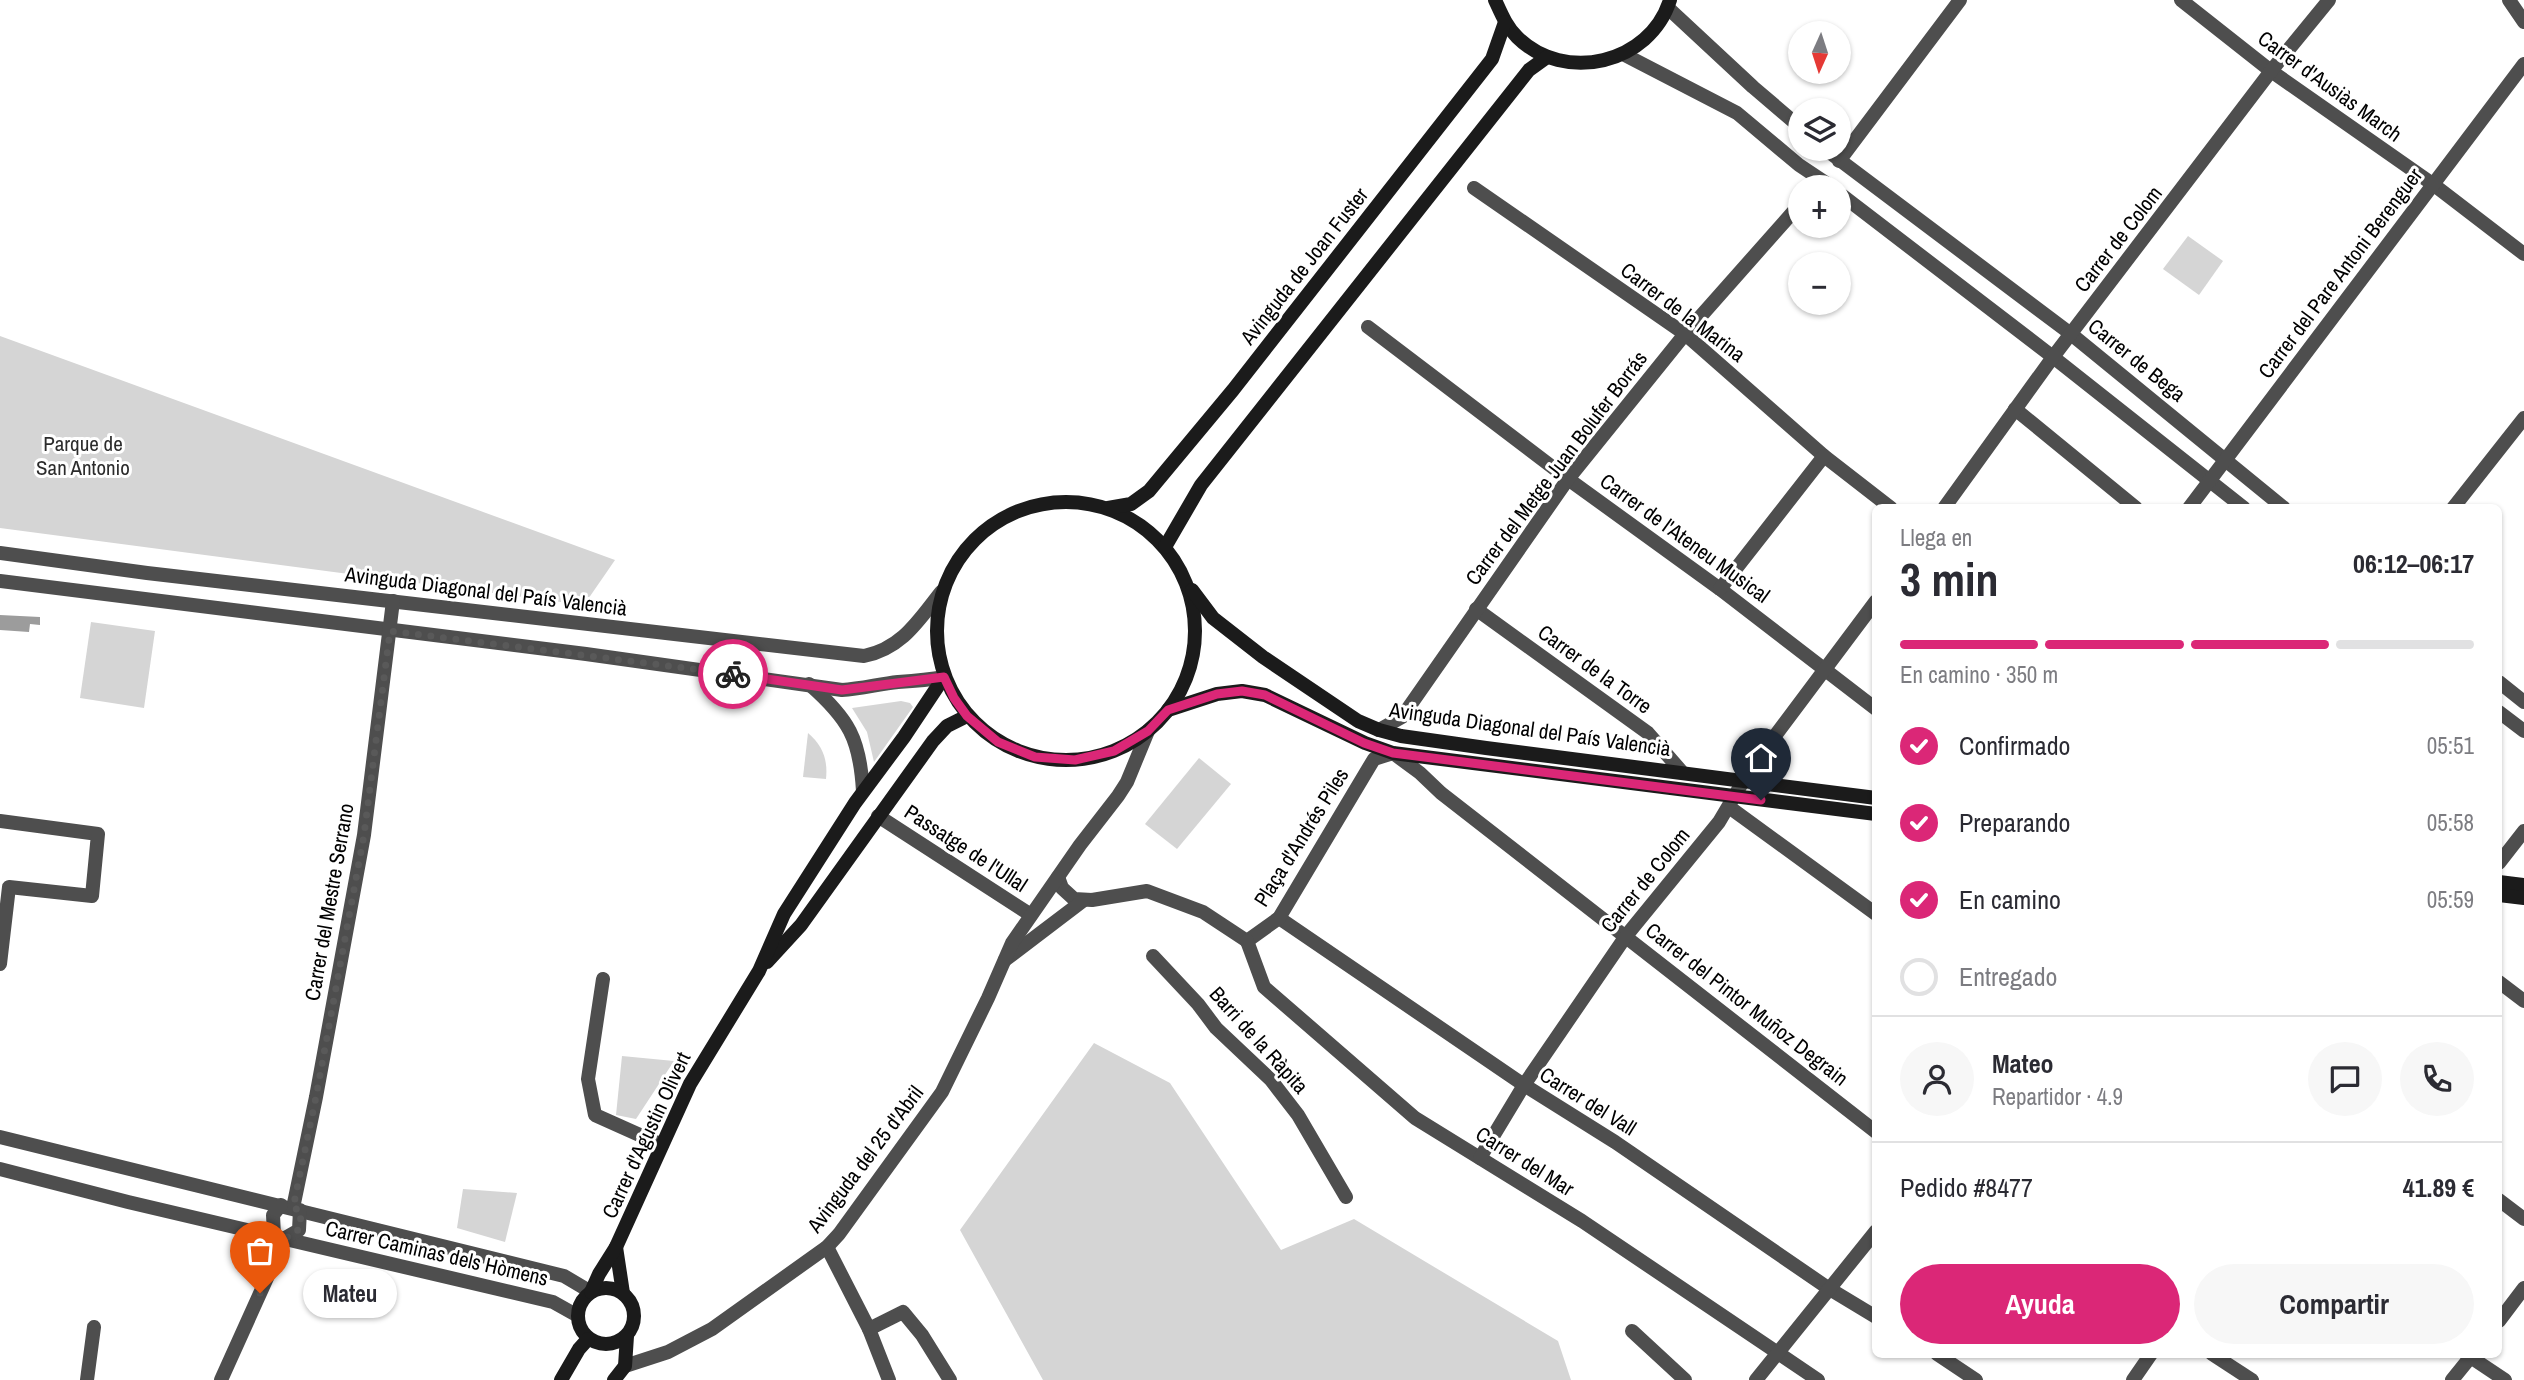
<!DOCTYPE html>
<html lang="es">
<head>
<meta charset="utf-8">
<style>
	:root { --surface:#fff; --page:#f7f7f7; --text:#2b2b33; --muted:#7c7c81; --line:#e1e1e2; --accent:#db2777 }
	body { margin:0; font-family:"Archivo Narrow",sans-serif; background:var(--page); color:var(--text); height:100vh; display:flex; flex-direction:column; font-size:26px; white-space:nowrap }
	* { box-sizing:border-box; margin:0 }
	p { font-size:23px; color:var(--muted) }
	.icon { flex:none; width:38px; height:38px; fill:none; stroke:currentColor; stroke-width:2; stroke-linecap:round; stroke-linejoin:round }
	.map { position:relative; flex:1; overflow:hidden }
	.drawer { position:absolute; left:1872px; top:504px; width:630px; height:854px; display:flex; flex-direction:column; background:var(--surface); border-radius:10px; box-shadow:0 2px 5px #0004 }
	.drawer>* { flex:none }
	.needle { width:46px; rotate:183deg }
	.fabs { position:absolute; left:1788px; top:21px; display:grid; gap:14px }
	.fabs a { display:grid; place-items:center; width:63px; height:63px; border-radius:50%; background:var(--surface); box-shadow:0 2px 5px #0004; font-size:35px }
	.pin { position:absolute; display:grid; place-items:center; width:60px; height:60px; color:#fff; margin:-72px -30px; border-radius:50% 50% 50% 0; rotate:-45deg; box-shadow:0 0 7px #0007 }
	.pin .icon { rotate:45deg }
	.courier { position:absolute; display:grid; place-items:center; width:70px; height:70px; margin:-35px; border:5px solid #db2777; border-radius:50%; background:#fff; color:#222; box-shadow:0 2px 9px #0007 }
	.bubble { position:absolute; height:49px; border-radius:24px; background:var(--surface); box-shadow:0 2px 5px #0004; font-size:23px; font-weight:700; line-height:49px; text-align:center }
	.head em { font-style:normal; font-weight:700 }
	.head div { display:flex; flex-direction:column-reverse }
	.head { display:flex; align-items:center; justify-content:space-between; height:119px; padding:0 28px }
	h1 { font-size:46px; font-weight:700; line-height:52px }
	.bar { display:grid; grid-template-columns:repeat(4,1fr); gap:10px 7px; align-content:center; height:84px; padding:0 28px }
	.bar i { height:9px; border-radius:5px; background:var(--line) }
	.bar .on { background:var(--accent) }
	.bar p { grid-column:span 4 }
	.line { display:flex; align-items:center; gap:18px; padding:0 28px; border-top:2px solid var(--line) }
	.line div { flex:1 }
	.round { display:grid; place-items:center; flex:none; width:74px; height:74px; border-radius:37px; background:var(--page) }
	ol { padding:0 28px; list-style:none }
	li { display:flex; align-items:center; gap:21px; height:77px }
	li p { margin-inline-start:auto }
	li .icon { padding:7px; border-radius:50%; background:var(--accent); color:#fff; stroke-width:4 }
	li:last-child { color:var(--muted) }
	li i { width:38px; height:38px; border:4px solid var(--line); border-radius:50% }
	.cta { display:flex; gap:14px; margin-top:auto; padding:14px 28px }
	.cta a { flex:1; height:80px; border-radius:42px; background:var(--accent); color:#fff; font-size:28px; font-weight:700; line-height:80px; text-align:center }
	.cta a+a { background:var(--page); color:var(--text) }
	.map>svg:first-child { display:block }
	.green { fill:#d5d5d5 }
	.water { fill:#9c9c9c }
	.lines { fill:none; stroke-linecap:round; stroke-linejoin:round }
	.street { stroke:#4e4e4e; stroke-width:14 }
	.secondary { stroke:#1b1b1b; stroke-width:14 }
	.done { stroke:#595959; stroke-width:7; stroke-dasharray:0 12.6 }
	.route { stroke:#db2777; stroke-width:9 }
	.labels { text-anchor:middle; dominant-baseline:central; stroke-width:6; stroke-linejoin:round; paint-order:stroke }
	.street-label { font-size:21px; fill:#000; stroke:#fff }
	.park-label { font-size:21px; fill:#2c2c2c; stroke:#fff }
</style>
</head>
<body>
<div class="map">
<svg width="2524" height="1380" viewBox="0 0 2524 1380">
	<rect width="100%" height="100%" fill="#fff"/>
	<!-- green -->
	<g class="green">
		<path d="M2188,236L2223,261L2199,295L2163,269Z"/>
		<path d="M0,336L615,560L584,605L0,528Z"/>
		<path d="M91,622L155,631L144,708L80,698Z"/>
		<path d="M901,701L910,703L913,707L874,762L867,732L852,708Z"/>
		<path d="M808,733C823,746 828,760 826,779L803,777Z"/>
		<path d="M1199,758L1231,784L1177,849L1145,824Z"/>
		<path d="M1094,1043L1170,1083L1281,1250L1354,1219L1558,1341L1571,1380H1043L960,1230Z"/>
		<path d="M622,1056L674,1061L636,1119L616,1115Z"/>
		<path d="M463,1189L517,1193L505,1242L457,1228Z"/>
	</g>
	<!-- water -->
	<path class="water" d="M0,615L40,617V625L30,624L29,632L0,630Z"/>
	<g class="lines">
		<!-- street -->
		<g class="street">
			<path d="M2181,0L2271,71L2434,185L2524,254"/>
			<path d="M2509,0L2524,22"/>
			<path d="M1668,8L1753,87L1801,128"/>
			<path d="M1623,54L1737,113L1799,165L1832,187"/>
			<path d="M1825,149L2071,334L2284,508"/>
			<path d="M1839,161L1960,0"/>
			<path d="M1474,188L1685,334L1824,456L1891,508"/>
			<path d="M1839,193L2053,357L2244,508"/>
			<path d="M1368,327L1568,479L1720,589L1876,709"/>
			<path d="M2015,409L2136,508"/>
			<path d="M1944,508L2053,357L2271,71L2329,0"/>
			<path d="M2189,508L2524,64"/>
			<path d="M2453,508L2524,418"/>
			<path d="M0,553L147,573L864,656C902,648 918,621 941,592"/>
			<path d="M0,581L586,654L842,690C861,689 879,684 898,682C914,681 928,680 944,677"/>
			<path d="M1720,589L1824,456"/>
			<path d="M1476,609L1648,733L1682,772"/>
			<path d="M2499,682L2524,702"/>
			<path d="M809,684C849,719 860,739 863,791"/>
			<path d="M2499,712L2524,731"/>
			<path d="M1379,730L1402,717L1568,479L1685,334L1801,203"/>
			<path d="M1729,807L1876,914"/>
			<path d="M878,816L1031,915"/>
			<path d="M0,821L98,834L92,896L9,887L0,964"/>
			<path d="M2499,863L2524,831"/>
			<path d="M1058,877L1062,888L1074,899L1092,900L1147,891L1203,912L1247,941"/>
			<path d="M1279,918L1524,1085L1615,1142L1828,1288L1876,1317"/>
			<path d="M1247,941L1279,918L1374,759L1393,753L1420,773L1441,793L1876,1132"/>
			<path d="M1247,941L1264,987L1415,1118L1582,1221L1818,1380"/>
			<path d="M1153,956L1198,1004L1216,1028L1271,1080L1298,1115L1346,1197"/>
			<path d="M1005,960L1084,900"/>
			<path d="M603,979L588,1079L595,1115L662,1145"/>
			<path d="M2499,982L2524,1001"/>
			<path d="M0,1137L564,1276L591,1292"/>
			<path d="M1480,1158L1524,1085L1626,936L1719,822L1751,768L1876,601"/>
			<path d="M0,1169L128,1202L553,1302L578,1316"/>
			<path d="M2499,1200L2524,1219"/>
			<path d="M293,1208L316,1097L364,835L393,601"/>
			<path d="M274,1235L273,1215L281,1205"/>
			<path d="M827,1247L869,1329L889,1380"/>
			<path d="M2499,1321L2524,1288"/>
			<path d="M869,1329L903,1312L922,1335L950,1380"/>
			<path d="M1632,1331L1685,1380"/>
			<path d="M1937,1354L1976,1380"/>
			<path d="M2212,1354L2252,1380"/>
			<path d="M2466,1354L2505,1380"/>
			<path d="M625,1366L668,1352L712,1329L827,1247L839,1234L942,1092L988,998L1012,943L1080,845L1118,796L1127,782L1148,731"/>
			<path d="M87,1380L94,1327"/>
			<path d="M221,1380L285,1238L299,1230L300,1210"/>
			<path d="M1756,1380L1876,1231"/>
			<path d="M2133,1380L2151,1354"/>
			<path d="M2452,1380L2473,1354"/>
		</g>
		<!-- secondary -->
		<g class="secondary">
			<path d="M1495,0C1501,13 1506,26 1517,37C1564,84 1650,64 1670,0"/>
			<circle cx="1066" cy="631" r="129"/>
			<path d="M1108,508L1131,504L1149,491L1233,390L1492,59L1505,22"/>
			<path d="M1165,547L1201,485L1529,70L1547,57"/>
			<path d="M1192,590L1213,618L1263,657L1358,721L1379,730L1401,736L1486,748L1876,798"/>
			<path d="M1168,710L1217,694L1242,691L1265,695L1365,743L1393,753L1876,814"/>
			<path d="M2499,882L2524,885"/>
			<path d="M2499,895L2524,898"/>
			<path d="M767,962L801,925L933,741L947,726L967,716"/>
			<path d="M616,1247L623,1293"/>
			<circle cx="606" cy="1316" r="28"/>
			<path d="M591,1292L599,1274L616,1247L690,1084L759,971L784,914L855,803L904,737L944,677"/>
			<path d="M561,1380L579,1349L588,1339"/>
			<path d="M614,1380L625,1366L627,1336"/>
		</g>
	</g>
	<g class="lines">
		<!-- done -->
		<path class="done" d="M260,1293L285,1238L296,1233L301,1225L300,1210L293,1208L316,1097L364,835L390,631L733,674"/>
		<!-- route -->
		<path class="route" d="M733,674L842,690L944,677L954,698L967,716L998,742L1035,757L1075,760L1114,751L1148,731L1168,710L1217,694L1242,691L1265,695L1364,743L1393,753L1761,800"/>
	</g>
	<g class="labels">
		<!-- street labels -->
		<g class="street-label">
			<text transform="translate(2330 86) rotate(36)">Carrer d'Ausiàs March</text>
			<text transform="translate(2118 239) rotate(-52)">Carrer de Colom</text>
			<text transform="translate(1304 266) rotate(-52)">Avinguda de Joan Fuster</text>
			<text transform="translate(2340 273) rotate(-53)">Carrer del Pare Antoni Berenguer</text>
			<text transform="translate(1683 312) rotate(37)">Carrer de la Marina</text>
			<text transform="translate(2137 360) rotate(39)">Carrer de Bega</text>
			<text transform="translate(1556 468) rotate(-53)">Carrer del Metge Juan Bolufer Borrás</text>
			<text transform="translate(1685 538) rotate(36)">Carrer de l'Ateneu Musical</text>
			<text transform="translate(486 591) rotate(7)">Avinguda Diagonal del País Valencià</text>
			<text transform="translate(1595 669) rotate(36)">Carrer de la Torre</text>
			<text transform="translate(1530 729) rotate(8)">Avinguda Diagonal del País Valencià</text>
			<text transform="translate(1301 837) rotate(-58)">Plaça d'Andrés Piles</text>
			<text transform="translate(966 848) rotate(33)">Passatge de l'Ullal</text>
			<text transform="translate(1645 880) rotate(-51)">Carrer de Colom</text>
			<text transform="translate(329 902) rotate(-80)">Carrer del Mestre Serrano</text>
			<text transform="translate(1747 1004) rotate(38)">Carrer del Pintor Muñoz Degrain</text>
			<text transform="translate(1259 1040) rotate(48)">Barri de la Ràpita</text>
			<text transform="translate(1588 1101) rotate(32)">Carrer del Vall</text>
			<text transform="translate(646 1135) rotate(-65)">Carrer d'Agustin Olivert</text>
			<text transform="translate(865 1159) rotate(-53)">Avinguda del 25 d'Abril</text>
			<text transform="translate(1525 1161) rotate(32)">Carrer del Mar</text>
			<text transform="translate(437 1253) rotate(13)">Carrer Caminas dels Hòmens</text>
		</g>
		<!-- park labels -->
		<g class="park-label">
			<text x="83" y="443">Parque de<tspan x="83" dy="24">San Antonio</tspan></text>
		</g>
	</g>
</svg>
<div class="fabs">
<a><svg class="needle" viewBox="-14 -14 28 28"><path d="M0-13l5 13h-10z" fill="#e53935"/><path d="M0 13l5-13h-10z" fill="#7c7c81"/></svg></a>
<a><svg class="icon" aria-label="layers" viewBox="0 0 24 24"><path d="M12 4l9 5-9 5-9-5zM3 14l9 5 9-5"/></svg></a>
<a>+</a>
<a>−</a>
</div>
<div class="pin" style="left:260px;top:1293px;background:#ea580c"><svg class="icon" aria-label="bag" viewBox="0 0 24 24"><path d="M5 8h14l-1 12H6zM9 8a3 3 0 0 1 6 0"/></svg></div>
<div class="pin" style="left:1761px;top:800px;background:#1f2937"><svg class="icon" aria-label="home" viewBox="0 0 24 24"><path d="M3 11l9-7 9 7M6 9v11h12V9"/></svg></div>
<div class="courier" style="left:733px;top:674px"><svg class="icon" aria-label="bike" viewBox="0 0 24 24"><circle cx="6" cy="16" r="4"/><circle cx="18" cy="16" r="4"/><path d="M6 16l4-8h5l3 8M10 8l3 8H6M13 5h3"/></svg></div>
<div class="bubble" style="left:303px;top:1269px;width:94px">Mateu</div>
<section class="drawer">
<div class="head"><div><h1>3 min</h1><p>Llega en</p></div><em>06:12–06:17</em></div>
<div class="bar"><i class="on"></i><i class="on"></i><i class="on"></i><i></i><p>En camino · 350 m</p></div>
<ol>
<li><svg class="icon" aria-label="check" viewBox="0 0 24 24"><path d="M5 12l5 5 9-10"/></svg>Confirmado<p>05:51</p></li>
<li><svg class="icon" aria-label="check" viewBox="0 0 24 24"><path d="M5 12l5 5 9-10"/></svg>Preparando<p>05:58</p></li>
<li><svg class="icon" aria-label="check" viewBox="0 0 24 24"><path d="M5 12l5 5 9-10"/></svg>En camino<p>05:59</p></li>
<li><i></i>Entregado</li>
</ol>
<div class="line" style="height:126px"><a class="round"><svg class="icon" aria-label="person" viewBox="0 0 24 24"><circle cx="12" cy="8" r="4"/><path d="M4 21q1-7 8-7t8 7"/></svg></a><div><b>Mateo</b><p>Repartidor · 4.9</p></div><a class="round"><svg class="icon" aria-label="chat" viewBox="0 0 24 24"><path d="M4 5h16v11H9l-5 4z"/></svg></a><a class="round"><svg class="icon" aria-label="phone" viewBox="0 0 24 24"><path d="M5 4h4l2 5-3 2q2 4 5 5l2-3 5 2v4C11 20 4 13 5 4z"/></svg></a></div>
<div class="line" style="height:91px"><div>Pedido #8477</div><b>41.89 €</b></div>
<div class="cta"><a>Ayuda</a><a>Compartir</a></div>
</section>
</div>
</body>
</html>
